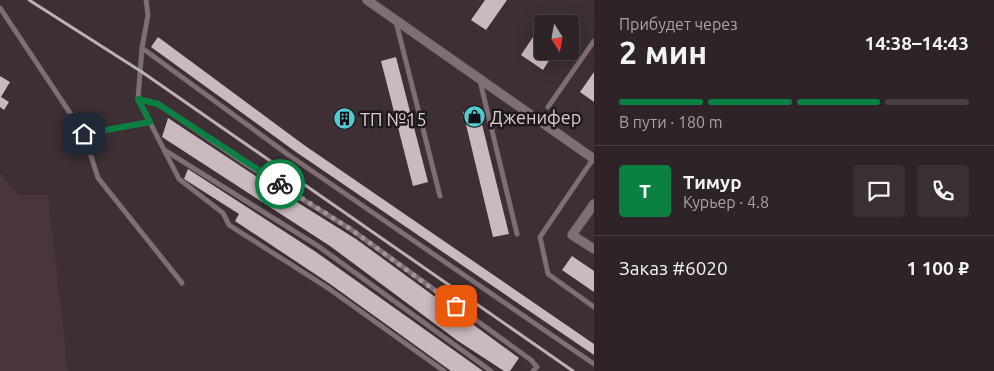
<!DOCTYPE html>
<html lang="ru">
<head>
<meta charset="utf-8">
<style>
	:root { --surface:#2e2327; --page:#3a2f33; --text:#f1f3f6; --muted:#a7a4a7; --line:#494044; --accent:#0b8043 }
	body { margin:0; font-family:Ubuntu,sans-serif; background:var(--page); color:var(--text); height:100vh; display:flex; flex-direction:column; font-size:19px; white-space:nowrap }
	* { box-sizing:border-box; margin:0 }
	p { font-size:16px; color:var(--muted) }
	.icon { flex:none; width:28px; height:28px; fill:none; stroke:currentColor; stroke-width:2; stroke-linecap:round; stroke-linejoin:round }
	.map { position:relative; flex:1; overflow:hidden }
	.sheet { display:flex; flex-direction:column; background:var(--surface); width:400px }
	.sheet>* { flex:none }
	.needle { width:32px; rotate:169deg }
	.fabs { position:absolute; left:534px; top:15px; display:grid; gap:10px }
	.fabs a { display:grid; place-items:center; width:45px; height:45px; border-radius:5px; background:var(--surface); box-shadow:0 5px 20px #0002,0 0 0 1px var(--line); font-size:25px }
	.pin { position:absolute; display:grid; place-items:center; width:42px; height:42px; color:#fff; margin:-21px; border-radius:10px; box-shadow:0 2px 8px #0006 }
	.courier { position:absolute; display:grid; place-items:center; width:50px; height:50px; margin:-25px; border:4px solid #0b8043; border-radius:50%; background:#fff; color:#222; box-shadow:0 1px 6px #0007 }
	.overview em { font-style:normal; font-weight:600 }
	.overview div { display:flex; flex-direction:column-reverse }
	.overview { display:flex; align-items:center; justify-content:space-between; height:85px; padding:0 25px }
	h1 { font-size:32px; font-weight:600; line-height:38px }
	.bar { display:grid; grid-template-columns:repeat(4,1fr); gap:8px 5px; align-content:center; height:60px; padding:0 25px }
	.bar i { height:6px; border-radius:4px; background:var(--line) }
	.bar .selected { background:var(--accent) }
	.bar p { grid-column:span 4 }
	.line { display:flex; align-items:center; gap:12px; padding:0 25px; border-top:1px solid var(--line) }
	.line div { flex:1 }
	.round { display:grid; place-items:center; flex:none; width:52px; height:52px; border-radius:5px; background:var(--page) }
	main { display:flex; flex:1; min-height:0 }
	.map>svg:first-child { display:block }
	.built { fill:#4a353e }
	.building { fill:#cbb9c0 }
	.lines { fill:none; stroke-linecap:round; stroke-linejoin:round }
	.service-casing { stroke:#594e53; stroke-width:5.5 }
	.minor-casing { stroke:#594e53; stroke-width:10 }
	.service { stroke:#7f6f75; stroke-width:4.5 }
	.minor { stroke:#7f6f75; stroke-width:9 }
	.rail { stroke:#bbb0b4; stroke-width:3 }
	.done { stroke:#a2969b; stroke-width:5; stroke-dasharray:0 9 }
	.route { stroke:#0b8043; stroke-width:6 }
	.labels { text-anchor:middle; dominant-baseline:central; stroke-width:5; stroke-linejoin:round; paint-order:stroke }
	.poi-label { font-size:18px; fill:#d8ced2; stroke:#1f191b; text-anchor:start }
</style>
</head>
<body>
<main>
<div class="map">
<svg width="594" height="371" viewBox="0 0 594 371">
	<rect width="100%" height="100%" fill="#3d2f34"/>
	<!-- built -->
	<path class="built" d="M0,173L18,195H48L68,371H0Z"/>
	<!-- building -->
	<g class="building">
		<path d="M485,0H507L486,30L471,20Z"/>
		<path d="M547,16L560,24H542V51H555L543,70L521,55Z"/>
		<path d="M158,37L304,145L594,344V355L296,152L151,47Z"/>
		<path d="M396,57L428,182L413,186L381,61Z"/>
		<path d="M594,72V102L580,92Z"/>
		<path d="M0,76L10,82L1,97L9,102L4,110L0,107Z"/>
		<path d="M478,108L509,234L493,237L463,112Z"/>
		<path d="M347,111L350,126L341,127L338,113Z"/>
		<path d="M168,118L257,177L356,239L519,358L510,371H504L458,341L330,246L162,137Z"/>
		<path d="M188,169L316,252L483,371H451L330,284L235,221L239,214L184,179Z"/>
		<path d="M572,256L594,271V292L562,270Z"/>
	</g>
	<g class="lines">
		<defs>
			<g id="service">
				<path d="M146,0L148,15L142,48L138,99L179,179L223,213L229,225L328,288L444,371"/>
				<path d="M0,8L84,134"/>
				<path d="M396,22L440,196"/>
				<path d="M142,48L290,156L594,364"/>
				<path d="M480,81L517,234"/>
				<path d="M138,99L158,104L244,163L352,230L531,360L537,367L533,371"/>
				<path d="M548,107L594,41"/>
				<path d="M150,122L84,134L98,178L182,283"/>
				<path d="M166,151L318,246L491,371"/>
				<path d="M593,159L540,237L548,274L594,307"/>
			</g>
			<g id="minor">
				<path d="M367,0L594,159"/>
				<path d="M594,204L572,235L594,249"/>
			</g>
		</defs>
		<!-- service casing -->
		<use href="#service" class="service-casing"/>
		<!-- minor casing -->
		<use href="#minor" class="minor-casing"/>
		<!-- service -->
		<use href="#service" class="service"/>
		<!-- minor -->
		<use href="#minor" class="minor"/>
		<!-- rail -->
		<path class="rail" d="M29,0L142,72L573,371"/>
	</g>
	<g class="lines">
		<!-- done -->
		<path class="done" d="M280,184L352,230L456,306"/>
		<!-- route -->
		<path class="route" d="M84,134L150,122L138,99L158,104L280,184"/>
	</g>
	<!-- icons -->
	<defs>
		<symbol id="shop-disc" viewBox="-11 -11 22 22"><circle r="9.5" fill="#51ccd5" stroke="#1f191b"/><path d="M-5-2.5h2.3a2.7 3.5 0 0 1 5.4 0H5L5.5 6h-11ZM-1.5-2.5h3a1.5 2.3 0 0 0-3 0Z" fill="#111"/></symbol>
		<symbol id="building-disc" viewBox="-11 -11 22 22"><circle r="9.5" fill="#51ccd5" stroke="#1f191b"/><path d="M-4-6H4V6H1V3H-1V6H-4ZM-2.5-4.3h1.7v1.8h-1.7ZM.8-4.3h1.7v1.8H.8ZM-2.5-1h1.7V.8h-1.7ZM.8-1h1.7V.8H.8Z" fill="#111"/></symbol>
	</defs>
	<g fill-rule="evenodd">
		<use href="#shop-disc" x="462" y="104" width="25" height="25"/>
		<use href="#building-disc" x="332" y="106" width="25" height="25"/>
	</g>
	<g class="labels">
		<!-- poi labels -->
		<g class="poi-label">
			<text x="490" y="117">Дженифер</text>
			<text x="360" y="119">ТП №15</text>
		</g>
	</g>
</svg>
<div class="fabs">
<a><svg class="needle" viewBox="-14 -14 28 28"><path d="M0-13l5 13h-10z" fill="#e53935"/><path d="M0 13l5-13h-10z" fill="#a7a4a7"/></svg></a>
</div>
<div class="pin" style="left:456px;top:306px;background:#ea580c"><svg class="icon" aria-label="bag" viewBox="0 0 24 24"><path d="M5 8h14l-1 12H6zM9 8a3 3 0 0 1 6 0"/></svg></div>
<div class="pin" style="left:84px;top:134px;background:#1f2937"><svg class="icon" aria-label="home" viewBox="0 0 24 24"><path d="M3 11l9-7 9 7M6 9v11h12V9"/></svg></div>
<div class="courier" style="left:280px;top:184px"><svg class="icon" aria-label="bike" viewBox="0 0 24 24"><circle cx="6" cy="16" r="4"/><circle cx="18" cy="16" r="4"/><path d="M6 16l4-8h5l3 8M10 8l3 8H6M13 5h3"/></svg></div>
</div>
<section class="sheet">
<div class="overview"><div><h1>2 мин</h1><p>Прибудет через</p></div><em>14:38–14:43</em></div>
<div class="bar"><i class="selected"></i><i class="selected"></i><i class="selected"></i><i></i><p>В пути · 180 m</p></div>
<div class="line" style="height:90px"><b class="round" style="background:var(--accent);color:#fff">Т</b><div><b>Тимур</b><p>Курьер · 4.8</p></div><a class="round"><svg class="icon" aria-label="chat" viewBox="0 0 24 24"><path d="M4 5h16v11H9l-5 4z"/></svg></a><a class="round"><svg class="icon" aria-label="phone" viewBox="0 0 24 24"><path d="M5 4h4l2 5-3 2q2 4 5 5l2-3 5 2v4C11 20 4 13 5 4z"/></svg></a></div>
<div class="line" style="height:65px"><div>Заказ #6020</div><b>1 100 ₽</b></div>
</section>
</main>
</body>
</html>
